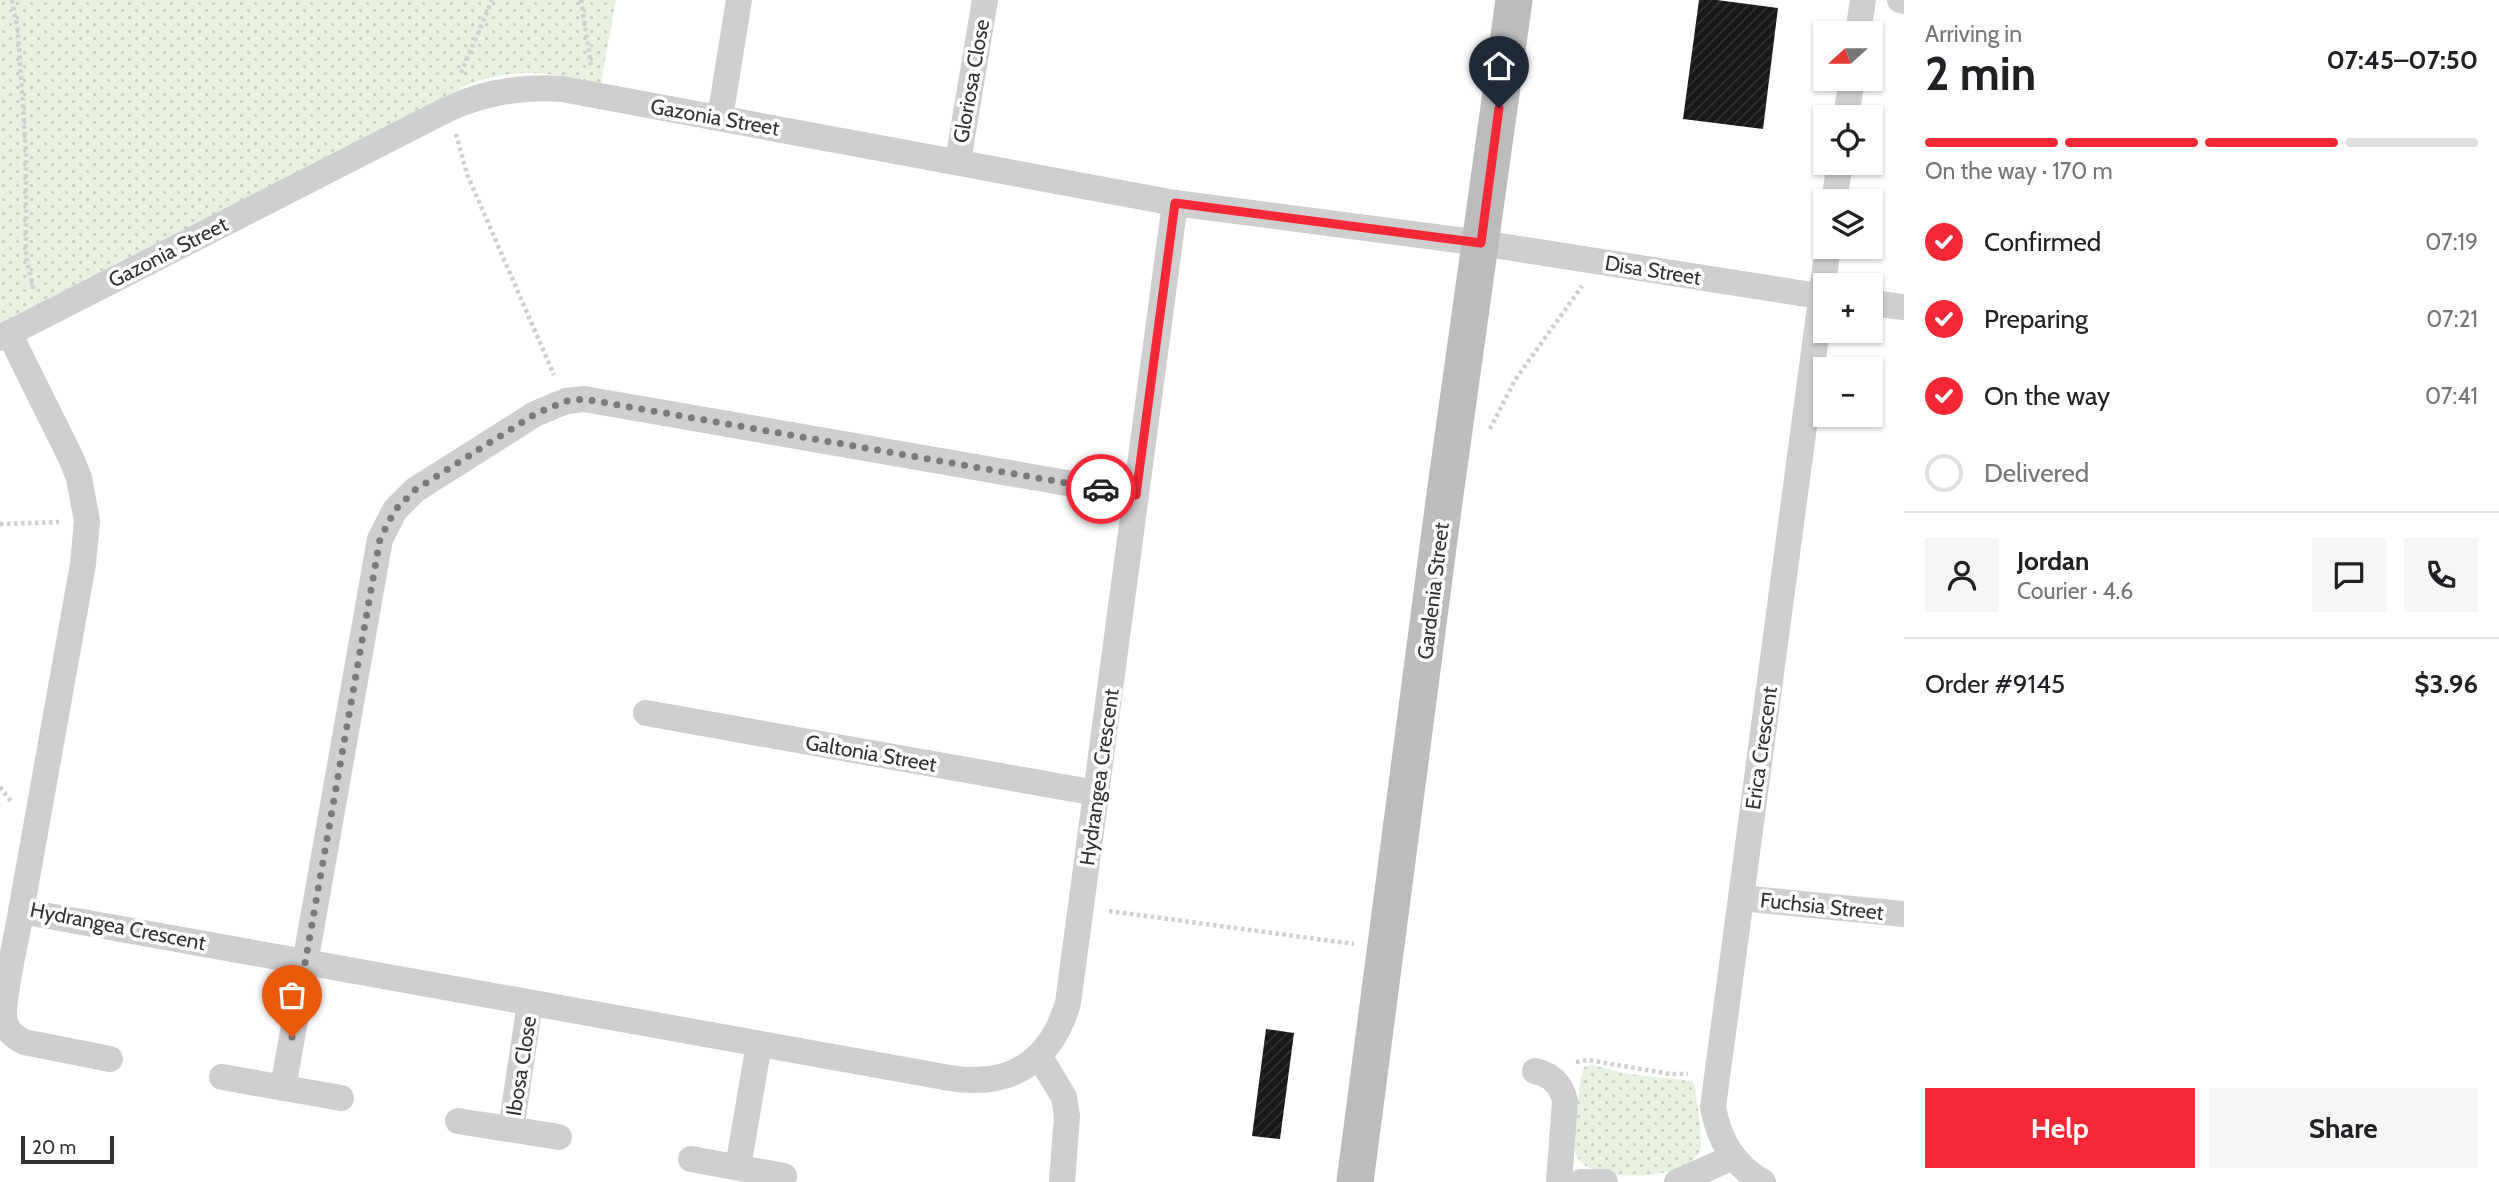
<!DOCTYPE html>
<html lang="en">
<head>
<meta charset="utf-8">
<style>
	:root { --surface:#fff; --page:#f6f6f6; --text:#202124; --muted:#757577; --line:#e0e0e0; --accent:#f62835 }
	body { margin:0; font-family:Cabin,sans-serif; background:var(--page); color:var(--text); height:100vh; display:flex; flex-direction:column; font-size:26px; white-space:nowrap }
	* { box-sizing:border-box; margin:0 }
	p { font-size:23px; color:var(--muted) }
	.icon { flex:none; width:38px; height:38px; fill:none; stroke:currentColor; stroke-width:2; stroke-linecap:round; stroke-linejoin:round }
	.map { position:relative; flex:1; overflow:hidden }
	.details { display:flex; flex-direction:column; background:var(--surface); width:595px }
	.details>* { flex:none }
	.needle { width:46px; rotate:249deg }
	.buttons { position:absolute; left:1813px; top:21px; display:grid; gap:14px }
	.buttons a { display:grid; place-items:center; width:70px; height:70px; border-radius:0px; background:var(--surface); box-shadow:0 2px 5px #0004; font-size:35px }
	.scale { position:absolute; left:21px; bottom:18px; width:93px; box-sizing:border-box; padding-left:7px; border:4px solid #323232; border-top:0; font-size:19px; line-height:24px; white-space:nowrap; color:#323232; -webkit-text-stroke:5px #fff; paint-order:stroke }
	.pin { position:absolute; display:grid; place-items:center; width:60px; height:60px; color:#fff; margin:-72px -30px; border-radius:50% 50% 50% 0; rotate:-45deg; box-shadow:0 0 7px #0007 }
	.pin .icon { rotate:45deg }
	.courier { position:absolute; display:grid; place-items:center; width:70px; height:70px; margin:-35px; border:5px solid #f62835; border-radius:50%; background:#fff; color:#222; box-shadow:0 2px 9px #0007 }
	.headline em { font-style:normal; font-weight:800 }
	.headline div { display:flex; flex-direction:column-reverse }
	.headline { display:flex; align-items:center; justify-content:space-between; height:119px; padding:0 21px }
	h1 { font-size:46px; font-weight:800; line-height:52px }
	.bar { display:grid; grid-template-columns:repeat(4,1fr); gap:10px 7px; align-content:center; height:84px; padding:0 21px }
	.bar i { height:9px; border-radius:5px; background:var(--line) }
	.bar .on { background:var(--accent) }
	.bar p { grid-column:span 4 }
	.line { display:flex; align-items:center; gap:18px; padding:0 21px; border-top:2px solid var(--line) }
	.line div { flex:1 }
	.round { display:grid; place-items:center; flex:none; width:74px; height:74px; border-radius:0px; background:var(--page) }
	ol { padding:0 21px; list-style:none }
	li { display:flex; align-items:center; gap:21px; height:77px }
	li p { margin-inline-start:auto }
	li .icon { padding:7px; border-radius:50%; background:var(--accent); color:#fff; stroke-width:4 }
	li:last-child { color:var(--muted) }
	li i { width:38px; height:38px; border:4px solid var(--line); border-radius:50% }
	.cta { display:flex; gap:14px; margin-top:auto; padding:14px 21px }
	.cta a { flex:1; height:80px; border-radius:0px; background:var(--accent); color:#fff; font-size:28px; font-weight:800; line-height:80px; text-align:center }
	.cta a+a { background:var(--page); color:var(--text) }
	main { display:flex; flex:1; min-height:0 }
	.map>svg:first-child { display:block }
	.grass { fill:url(#grass-dots) }
	.building { fill:url(#building-hatch) }
	.lines { fill:none; stroke-linecap:round; stroke-linejoin:round }
	.path { stroke:#cfcfcf; stroke-width:4.5; stroke-dasharray:3.5 3.5; stroke-linecap:butt }
	.street { stroke:#cfcfcf; stroke-width:26 }
	.secondary { stroke:#bcbcbc; stroke-width:37 }
	.done { stroke:#7a7a7a; stroke-width:7; stroke-dasharray:0 12.6 }
	.route { stroke:#f62835; stroke-width:9 }
	.labels { text-anchor:middle; dominant-baseline:central; stroke-width:7; stroke-linejoin:round; paint-order:stroke }
	.street-label { font-size:21px; fill:#323232; stroke:#fff }
</style>
</head>
<body>
<main>
<div class="map">
<svg width="1904" height="1182" viewBox="0 0 1904 1182">
	<defs>
		<pattern id="grass-dots" width="8" height="8" patternUnits="userSpaceOnUse" patternTransform="scale(1.75)"><rect width="8" height="8" fill="#e8f0e0"/><path d="M2 2h.1M6 6h.1" fill="none" stroke="#c7cec1" stroke-width="1.8" stroke-linecap="round"/></pattern>
		<pattern id="building-hatch" width="6" height="6" patternUnits="userSpaceOnUse" patternTransform="scale(1.75)"><rect width="6" height="6" fill="#191919"/><path d="M-1 1l2-2M0 6l6-6M5 7l2-2" fill="none" stroke="#323232"/></pattern>
	</defs>
	<rect width="100%" height="100%" fill="#fff"/>
	<!-- grass -->
	<g class="grass">
		<path d="M0,0H616L601,83C547,73 523,66 469,84L0,324Z"/>
		<path d="M1592,1065L1628,1074L1692,1081L1695,1086C1696,1099 1704,1141 1700,1150C1689,1181 1602,1182 1582,1163C1576,1157 1575,1151 1573,1144L1581,1077L1584,1067Z"/>
	</g>
	<!-- building -->
	<g class="building">
		<path d="M1699,0H1717L1778,8L1763,129L1683,119Z"/>
		<path d="M1266,1029L1294,1033L1280,1139L1252,1136Z"/>
	</g>
	<g class="lines">
		<!-- path -->
		<g class="path">
			<path d="M12,0L18,32L26,153V257L34,291"/>
			<path d="M581,0L591,65"/>
			<path d="M461,73L492,0"/>
			<path d="M456,134L467,174L554,375"/>
			<path d="M1490,429L1515,380L1582,286"/>
			<path d="M0,524L59,522"/>
			<path d="M0,787L12,803"/>
			<path d="M1109,911L1354,944"/>
			<path d="M1576,1062L1588,1060L1670,1074H1688"/>
		</g>
		<!-- street -->
		<g class="street">
			<path d="M1900,0L1904,1"/>
			<path d="M1858,33L1863,0"/>
			<path d="M1846,117L1852,79"/>
			<path d="M720,118L739,0"/>
			<path d="M958,161L985,0"/>
			<path d="M1834,201L1840,163"/>
			<path d="M1871,303L1904,307"/>
			<path d="M9,333L71,458L79,478L87,521L83,564L21,911L950,1078C1011,1088 1051,1061 1068,1003L1175,203"/>
			<path d="M0,338L448,109C485,92 521,86 562,89L1175,203L1481,243L1825,297"/>
			<path d="M646,713L1096,793"/>
			<path d="M1741,898L1904,914"/>
			<path d="M21,911C18,933 0,1005 5,1022C8,1032 15,1037 24,1042L110,1059"/>
			<path d="M1039,1056L1064,1097L1067,1116L1062,1182"/>
			<path d="M1535,1071C1552,1075 1561,1084 1565,1101L1559,1182"/>
			<path d="M222,1077L341,1098"/>
			<path d="M283,1088L380,539L395,510L415,490L535,414L566,401L584,399L1136,495"/>
			<path d="M458,1121L559,1137"/>
			<path d="M511,1129L530,1003"/>
			<path d="M691,1159L784,1176"/>
			<path d="M738,1167L759,1044"/>
			<path d="M1581,1182H1605"/>
			<path d="M1677,1182L1733,1157"/>
			<path d="M1763,1182C1733,1165 1719,1140 1713,1107L1828,247"/>
		</g>
		<!-- secondary -->
		<path class="secondary" d="M1355,1182L1443,509L1514,0"/>
	</g>
	<g class="lines">
		<!-- done -->
		<path class="done" d="M292,1037L380,539L395,510L415,490L535,414L566,401L584,399L1101,489"/>
		<!-- route -->
		<path class="route" d="M1101,489L1136,495L1175,203L1481,243L1499,108"/>
	</g>
	<g class="labels">
		<!-- street labels -->
		<g class="street-label">
			<text transform="translate(971 81) rotate(-80)">Gloriosa Close</text>
			<text transform="translate(715 117) rotate(10)">Gazonia Street</text>
			<text transform="translate(168 252) rotate(-27)">Gazonia Street</text>
			<text transform="translate(1653 270) rotate(9)">Disa Street</text>
			<text transform="translate(1433 591) rotate(-83)">Gardenia Street</text>
			<text transform="translate(1761 748) rotate(-82)">Erica Crescent</text>
			<text transform="translate(871 753) rotate(10)">Galtonia Street</text>
			<text transform="translate(1099 777) rotate(-82)">Hydrangea Crescent</text>
			<text transform="translate(1822 906) rotate(6)">Fuchsia Street</text>
			<text transform="translate(118 926) rotate(11)">Hydrangea Crescent</text>
			<text transform="translate(521 1066) rotate(-81)">Ibosa Close</text>
		</g>
	</g>
</svg>
<div class="buttons">
<a><svg class="needle" viewBox="-14 -14 28 28"><path d="M0-13l5 13h-10z" fill="#e53935"/><path d="M0 13l5-13h-10z" fill="#757577"/></svg></a>
<a><svg class="icon" aria-label="locate" viewBox="0 0 24 24"><circle cx="12" cy="12" r="6"/><path d="M12 2v4M12 18v4M2 12h4M18 12h4"/></svg></a>
<a><svg class="icon" aria-label="layers" viewBox="0 0 24 24"><path d="M12 4l9 5-9 5-9-5zM3 14l9 5 9-5"/></svg></a>
<a>+</a>
<a>−</a>
</div>
<div class="scale">20 m</div>
<div class="pin" style="left:292px;top:1037px;background:#ea580c"><svg class="icon" aria-label="bag" viewBox="0 0 24 24"><path d="M5 8h14l-1 12H6zM9 8a3 3 0 0 1 6 0"/></svg></div>
<div class="pin" style="left:1499px;top:108px;background:#1f2937"><svg class="icon" aria-label="home" viewBox="0 0 24 24"><path d="M3 11l9-7 9 7M6 9v11h12V9"/></svg></div>
<div class="courier" style="left:1101px;top:489px"><svg class="icon" aria-label="car" viewBox="0 0 24 24"><path d="M5 17H2v-5l4-1 3-4h7l3 4 3 1v5h-3M9 17h6M6 11h13"/><circle cx="7" cy="17" r="2"/><circle cx="17" cy="17" r="2"/></svg></div>
</div>
<section class="details">
<div class="headline"><div><h1>2 min</h1><p>Arriving in</p></div><em>07:45–07:50</em></div>
<div class="bar"><i class="on"></i><i class="on"></i><i class="on"></i><i></i><p>On the way · 170 m</p></div>
<ol>
<li><svg class="icon" aria-label="check" viewBox="0 0 24 24"><path d="M5 12l5 5 9-10"/></svg>Confirmed<p>07:19</p></li>
<li><svg class="icon" aria-label="check" viewBox="0 0 24 24"><path d="M5 12l5 5 9-10"/></svg>Preparing<p>07:21</p></li>
<li><svg class="icon" aria-label="check" viewBox="0 0 24 24"><path d="M5 12l5 5 9-10"/></svg>On the way<p>07:41</p></li>
<li><i></i>Delivered</li>
</ol>
<div class="line" style="height:126px"><a class="round"><svg class="icon" aria-label="person" viewBox="0 0 24 24"><circle cx="12" cy="8" r="4"/><path d="M4 21q1-7 8-7t8 7"/></svg></a><div><b>Jordan</b><p>Courier · 4.6</p></div><a class="round"><svg class="icon" aria-label="chat" viewBox="0 0 24 24"><path d="M4 5h16v11H9l-5 4z"/></svg></a><a class="round"><svg class="icon" aria-label="phone" viewBox="0 0 24 24"><path d="M5 4h4l2 5-3 2q2 4 5 5l2-3 5 2v4C11 20 4 13 5 4z"/></svg></a></div>
<div class="line" style="height:91px"><div>Order #9145</div><b>$3.96</b></div>
<div class="cta"><a>Help</a><a>Share</a></div>
</section>
</main>
</body>
</html>
